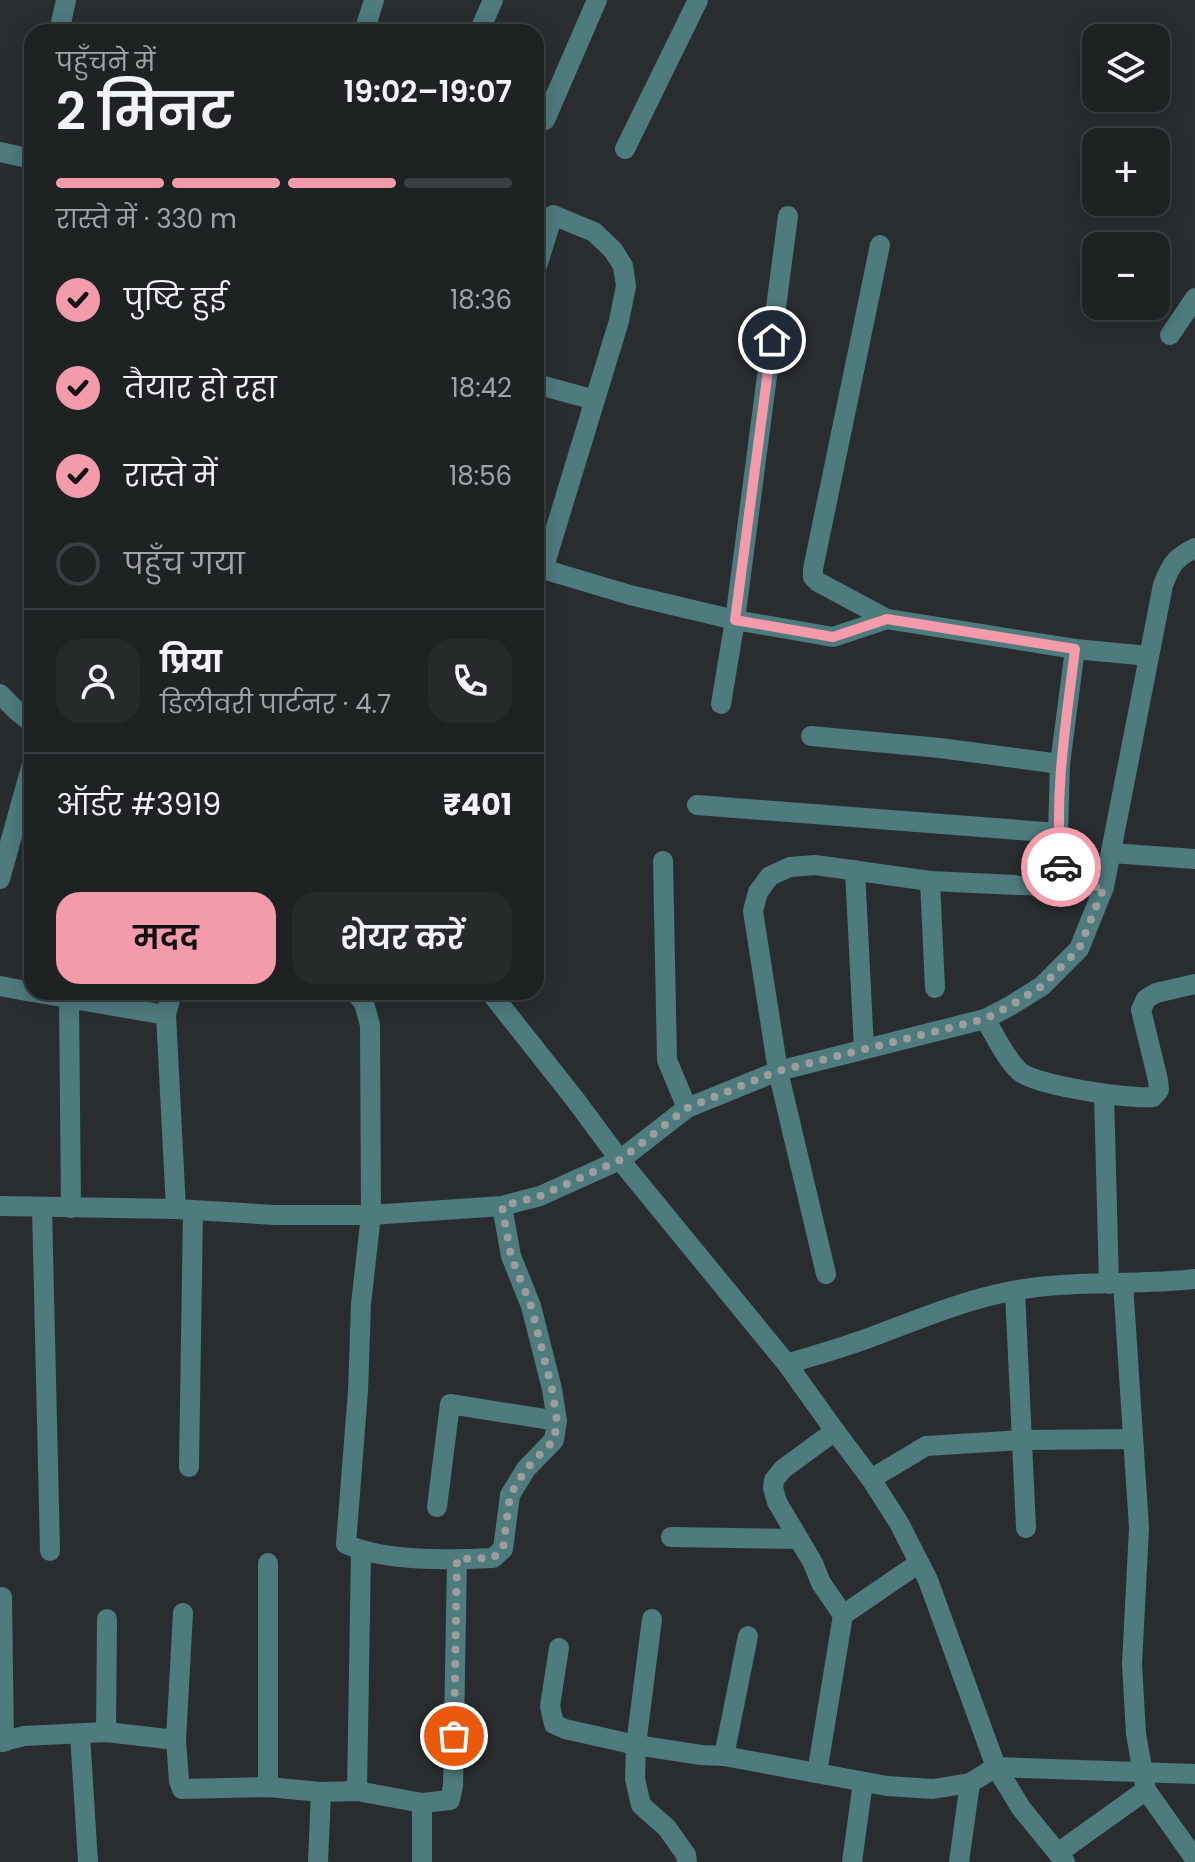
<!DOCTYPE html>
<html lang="hi">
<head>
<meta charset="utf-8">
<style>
	:root { --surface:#1f2223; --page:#272a2b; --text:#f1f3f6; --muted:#a1a4a6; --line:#3c3f41; --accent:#f39aab }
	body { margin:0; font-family:Poppins,"Noto Sans Devanagari",sans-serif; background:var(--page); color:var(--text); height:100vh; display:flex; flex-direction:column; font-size:30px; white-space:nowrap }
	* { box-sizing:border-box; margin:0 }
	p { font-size:26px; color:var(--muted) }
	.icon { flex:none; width:44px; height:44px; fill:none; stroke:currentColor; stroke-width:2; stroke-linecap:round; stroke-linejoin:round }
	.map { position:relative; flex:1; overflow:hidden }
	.panel { position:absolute; left:24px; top:24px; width:520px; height:976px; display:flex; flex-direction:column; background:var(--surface); border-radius:24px; box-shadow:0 4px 20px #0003,0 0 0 2px var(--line) }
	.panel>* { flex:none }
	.tools { position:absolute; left:1082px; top:24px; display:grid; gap:16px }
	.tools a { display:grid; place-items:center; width:88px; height:88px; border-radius:16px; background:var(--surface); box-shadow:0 4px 20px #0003,0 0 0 2px var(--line); font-size:40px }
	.pin { position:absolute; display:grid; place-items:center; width:68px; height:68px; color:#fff; margin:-34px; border:4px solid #fff; border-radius:50%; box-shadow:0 2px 8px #0007 }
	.courier { position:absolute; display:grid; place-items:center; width:80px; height:80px; margin:-40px; border:6px solid #f39aab; border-radius:50%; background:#fff; color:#222; box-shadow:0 2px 10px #0007 }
	.headline em { font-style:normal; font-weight:600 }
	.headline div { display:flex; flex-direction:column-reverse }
	.headline { display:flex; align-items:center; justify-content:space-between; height:136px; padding:0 32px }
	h1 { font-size:52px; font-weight:600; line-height:60px }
	.bar { display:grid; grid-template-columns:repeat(4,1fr); gap:12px 8px; align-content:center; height:96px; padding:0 32px }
	.bar i { height:10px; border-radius:6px; background:var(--line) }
	.bar .selected { background:var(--accent) }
	.bar p { grid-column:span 4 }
	.line { display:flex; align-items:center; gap:20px; padding:0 32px; border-top:2px solid var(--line) }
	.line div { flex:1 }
	.round { display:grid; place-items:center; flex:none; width:84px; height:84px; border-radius:24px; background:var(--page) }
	ol { padding:0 32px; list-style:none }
	li { display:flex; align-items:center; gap:24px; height:88px }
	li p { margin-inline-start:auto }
	li .icon { padding:8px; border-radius:50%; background:var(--accent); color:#111; stroke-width:4 }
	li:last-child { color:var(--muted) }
	li i { width:44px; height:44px; border:4px solid var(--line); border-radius:50% }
	.primary-button { display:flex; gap:16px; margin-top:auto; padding:16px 32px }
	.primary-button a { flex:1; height:92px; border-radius:24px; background:var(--accent); color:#111; font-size:32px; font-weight:600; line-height:92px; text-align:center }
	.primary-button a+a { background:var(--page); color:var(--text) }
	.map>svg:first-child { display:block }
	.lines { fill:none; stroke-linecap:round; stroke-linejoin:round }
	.minor { stroke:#4e7b7e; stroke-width:20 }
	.done { stroke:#9b9d9f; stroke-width:8; stroke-dasharray:0 14.4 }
	.route { stroke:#f39aab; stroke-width:10 }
</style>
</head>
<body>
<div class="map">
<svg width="1195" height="1862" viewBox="0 0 1195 1862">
	<rect width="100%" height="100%" fill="#292d2f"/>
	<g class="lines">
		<!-- minor -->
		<g class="minor">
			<path d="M59,32L66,0"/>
			<path d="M364,32L374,0"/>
			<path d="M479,32L493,0"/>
			<path d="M545,120L597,0"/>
			<path d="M625,149L698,0"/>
			<path d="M0,152L32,159"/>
			<path d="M880,245L813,569V577L818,582L887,619"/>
			<path d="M536,269L553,215L594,232L613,250L623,266L626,286L619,321L543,570"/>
			<path d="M1170,335L1195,298"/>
			<path d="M536,384L595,400"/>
			<path d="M536,567L630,595L735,620L833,637L887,619L1075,649L1060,764L1058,833L1062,886"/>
			<path d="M1075,649L1149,656"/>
			<path d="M0,694L18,712L32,723"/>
			<path d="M721,704L735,620L788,216"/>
			<path d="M811,736L940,748L1060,764"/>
			<path d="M697,805L1058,833"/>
			<path d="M1111,853L1195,859"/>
			<path d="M663,861L667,1060L687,1108"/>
			<path d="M855,870L864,1049"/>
			<path d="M0,879L32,764"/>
			<path d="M930,881L935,988"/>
			<path d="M0,986L32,992"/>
			<path d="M33,992L166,1015"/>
			<path d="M70,992L69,998L71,1208"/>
			<path d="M172,992L166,1015L176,1209"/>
			<path d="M355,992L364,1003L370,1025L371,1215L361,1304L358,1391L346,1544C385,1562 450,1560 493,1558L503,1549L510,1495L526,1469L554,1440L557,1421L552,1389L531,1306L511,1256L502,1206"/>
			<path d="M490,992L574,1098L620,1160L787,1364L835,1431L871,1479L899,1523L928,1580L996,1767L1021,1808L1065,1862"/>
			<path d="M985,1019C995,1035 1005,1058 1019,1071C1036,1086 1129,1099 1153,1097L1159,1090L1158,1080L1141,1010L1146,999L1156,993L1195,984"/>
			<path d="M1104,1094L1109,1284"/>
			<path d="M0,1206L176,1209L275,1215H371L502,1206L540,1196L620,1160L687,1108L778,1071L985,1019L1010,1006L1042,986L1079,949L1104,887L1163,585C1171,564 1175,558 1195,548"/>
			<path d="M42,1207L50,1551"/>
			<path d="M826,1274L778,1071L753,911L758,892L770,876L790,867L815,865L930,881L1017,885L1104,887"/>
			<path d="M1123,1283L1139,1528L1132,1664L1136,1734L1146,1790L1195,1859"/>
			<path d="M1015,1291L1026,1528"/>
			<path d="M787,1364C812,1356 838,1349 863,1340C910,1323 957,1302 1007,1292C1068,1279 1133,1286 1195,1279"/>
			<path d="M835,1431L783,1469L774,1480L773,1488L777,1502L813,1563L821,1583L843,1615L919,1563"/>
			<path d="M189,1467L193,1211"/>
			<path d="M871,1479L926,1446L1021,1440L1133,1439"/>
			<path d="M437,1507L450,1404L557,1421"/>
			<path d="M671,1537L799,1539"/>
			<path d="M268,1563V1787"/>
			<path d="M2,1597L4,1742"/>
			<path d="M183,1613L176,1740L179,1781L182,1789L268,1787L321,1792L357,1791L422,1803L450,1800L453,1786L457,1559"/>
			<path d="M652,1619L636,1745L635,1779L641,1805L667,1828L686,1855L687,1862"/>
			<path d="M559,1648L550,1706L554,1724L565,1729L636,1745L701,1755L724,1756L887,1786L933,1789L970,1783L996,1767L1195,1774"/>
			<path d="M106,1732L107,1619"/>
			<path d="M80,1734L88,1862"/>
			<path d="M0,1742L24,1736L106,1732L176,1740"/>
			<path d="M724,1756L748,1636"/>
			<path d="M817,1773L843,1615"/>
			<path d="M357,1791L361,1551"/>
			<path d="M422,1803V1862"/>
			<path d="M1058,1853L1146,1790"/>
			<path d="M318,1862L321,1792"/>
			<path d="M852,1862L863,1782"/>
			<path d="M959,1862L970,1783"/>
		</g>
	</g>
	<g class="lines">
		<!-- done -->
		<path class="done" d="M454,1736L457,1559L493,1558L503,1549L510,1495L526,1469L554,1440L557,1421L552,1389L531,1306L511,1256L502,1206L540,1196L620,1160L687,1108L778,1071L985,1019L1010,1006L1042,986L1079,949L1104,887L1062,886L1061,867"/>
		<!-- route -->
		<path class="route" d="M772,340L735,620L833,637L887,619L1075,649C1066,723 1054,792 1061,867"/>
	</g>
</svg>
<div class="tools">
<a><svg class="icon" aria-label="layers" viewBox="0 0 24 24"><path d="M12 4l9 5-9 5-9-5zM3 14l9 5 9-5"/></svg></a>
<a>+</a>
<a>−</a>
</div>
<div class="pin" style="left:454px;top:1736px;background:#ea580c"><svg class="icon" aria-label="bag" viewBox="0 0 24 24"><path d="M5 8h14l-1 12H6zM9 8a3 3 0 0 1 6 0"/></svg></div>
<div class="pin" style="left:772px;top:340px;background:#1f2937"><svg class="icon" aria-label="home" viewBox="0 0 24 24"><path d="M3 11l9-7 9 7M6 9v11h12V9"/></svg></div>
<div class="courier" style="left:1061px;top:867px"><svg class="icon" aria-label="car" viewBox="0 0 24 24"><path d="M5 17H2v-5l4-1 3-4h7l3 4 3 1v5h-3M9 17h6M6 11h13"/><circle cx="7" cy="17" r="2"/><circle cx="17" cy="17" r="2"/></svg></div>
<section class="panel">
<div class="headline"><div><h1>2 मिनट</h1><p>पहुँचने में</p></div><em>19:02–19:07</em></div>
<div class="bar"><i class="selected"></i><i class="selected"></i><i class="selected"></i><i></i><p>रास्ते में · 330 m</p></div>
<ol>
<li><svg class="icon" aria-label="check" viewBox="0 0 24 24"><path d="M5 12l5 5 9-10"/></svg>पुष्टि हुई<p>18:36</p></li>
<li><svg class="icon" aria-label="check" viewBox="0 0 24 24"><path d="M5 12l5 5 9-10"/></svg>तैयार हो रहा<p>18:42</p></li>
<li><svg class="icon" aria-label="check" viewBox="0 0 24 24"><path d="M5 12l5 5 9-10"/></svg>रास्ते में<p>18:56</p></li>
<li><i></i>पहुँच गया</li>
</ol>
<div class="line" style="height:144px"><a class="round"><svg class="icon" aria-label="person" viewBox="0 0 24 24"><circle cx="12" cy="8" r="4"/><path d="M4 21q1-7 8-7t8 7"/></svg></a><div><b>प्रिया</b><p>डिलीवरी पार्टनर · 4.7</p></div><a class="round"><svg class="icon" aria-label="phone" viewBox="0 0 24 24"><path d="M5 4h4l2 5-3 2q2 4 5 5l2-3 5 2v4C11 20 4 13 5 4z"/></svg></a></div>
<div class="line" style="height:104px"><div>ऑर्डर #3919</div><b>₹401</b></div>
<div class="primary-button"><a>मदद</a><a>शेयर करें</a></div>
</section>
</div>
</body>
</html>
